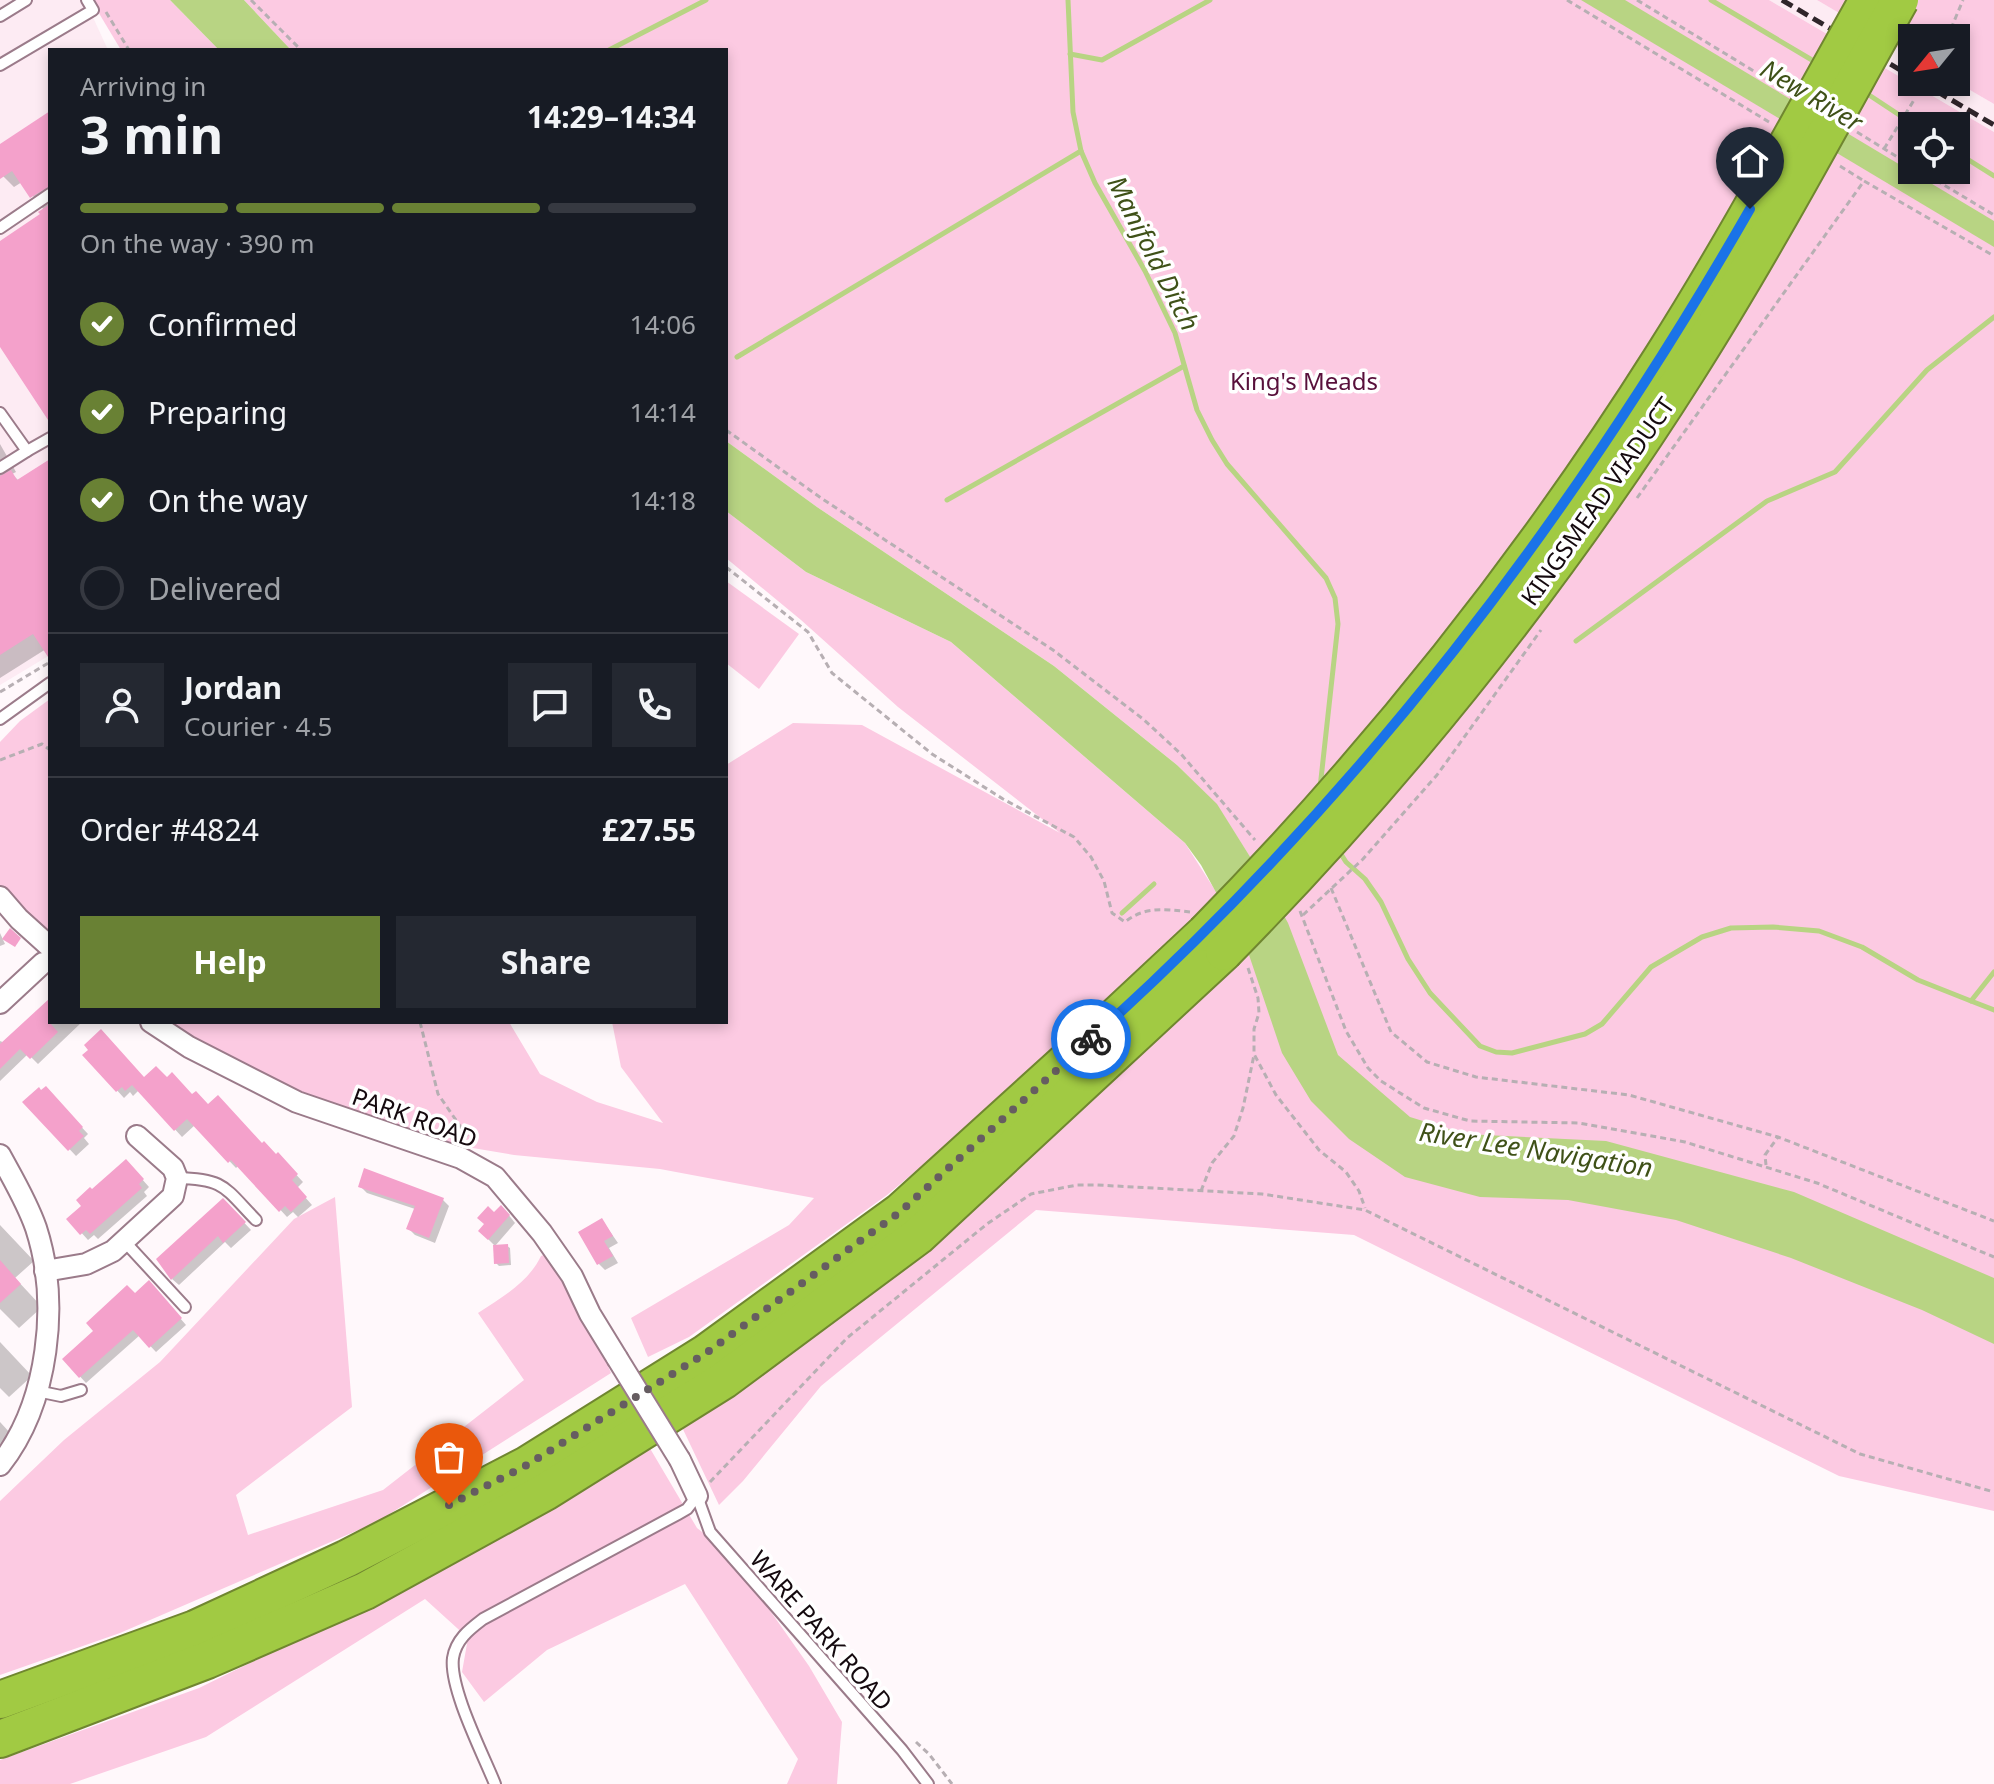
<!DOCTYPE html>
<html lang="en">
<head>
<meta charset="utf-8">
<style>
	:root { --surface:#171b24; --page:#242831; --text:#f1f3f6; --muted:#9ea1a6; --line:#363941; --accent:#698134 }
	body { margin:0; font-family:"Noto Sans",sans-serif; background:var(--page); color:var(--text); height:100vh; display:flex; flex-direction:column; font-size:30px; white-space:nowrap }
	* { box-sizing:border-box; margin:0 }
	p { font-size:26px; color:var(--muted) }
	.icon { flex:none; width:44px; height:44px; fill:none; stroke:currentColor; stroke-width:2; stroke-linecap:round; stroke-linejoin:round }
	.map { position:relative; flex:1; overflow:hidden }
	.details { position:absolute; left:48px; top:48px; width:680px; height:976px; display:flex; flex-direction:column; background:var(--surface); border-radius:0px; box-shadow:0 4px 12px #0003 }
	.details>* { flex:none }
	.needle { width:52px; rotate:240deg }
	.fabs { position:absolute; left:1898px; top:24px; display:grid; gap:16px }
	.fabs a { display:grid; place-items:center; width:72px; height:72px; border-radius:0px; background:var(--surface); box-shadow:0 4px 12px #0003; font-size:40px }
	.pin { position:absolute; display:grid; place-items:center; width:68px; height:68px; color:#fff; margin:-82px -34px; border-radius:50% 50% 50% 0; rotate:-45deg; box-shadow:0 0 8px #0007 }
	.pin .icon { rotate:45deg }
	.courier { position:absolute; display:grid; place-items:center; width:80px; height:80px; margin:-40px; border:6px solid #1a73e8; border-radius:50%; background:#fff; color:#222; box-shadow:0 2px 10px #0007 }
	.headline em { font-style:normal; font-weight:700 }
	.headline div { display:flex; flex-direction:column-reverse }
	.headline { display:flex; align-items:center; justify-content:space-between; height:136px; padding:0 32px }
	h1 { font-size:52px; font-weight:700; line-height:60px }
	.bar { display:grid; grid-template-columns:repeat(4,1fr); gap:12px 8px; align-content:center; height:96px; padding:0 32px }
	.bar i { height:10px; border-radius:6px; background:var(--line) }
	.bar .current { background:var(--accent) }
	.bar p { grid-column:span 4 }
	.line { display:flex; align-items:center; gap:20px; padding:0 32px; border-top:2px solid var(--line) }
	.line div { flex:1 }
	.round { display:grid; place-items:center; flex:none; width:84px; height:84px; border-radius:0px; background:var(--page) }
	ol { padding:0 32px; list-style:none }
	li { display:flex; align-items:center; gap:24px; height:88px }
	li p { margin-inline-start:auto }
	li .icon { padding:8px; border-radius:50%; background:var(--accent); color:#fff; stroke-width:4 }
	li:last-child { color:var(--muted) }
	li i { width:44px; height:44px; border:4px solid var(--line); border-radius:50% }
	.cta { display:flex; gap:16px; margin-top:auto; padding:16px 32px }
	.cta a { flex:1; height:92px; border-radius:0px; background:var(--accent); color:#fff; font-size:32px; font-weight:700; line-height:92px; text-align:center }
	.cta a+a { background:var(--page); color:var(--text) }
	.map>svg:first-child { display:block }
	.built { fill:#fdebf3 }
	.green { fill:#fccae2; fill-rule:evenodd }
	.water { fill:#b8d483 }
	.shadow { fill:#0003 }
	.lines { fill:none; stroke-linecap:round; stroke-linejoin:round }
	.stream { stroke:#b8d483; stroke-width:5 }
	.building { fill:#f4a1cb }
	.lane-casing { stroke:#9b7b8a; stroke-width:14 }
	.street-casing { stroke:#9b7b8a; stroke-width:24 }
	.highway-casing { stroke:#708630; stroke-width:40 }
	.path { stroke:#b7afb3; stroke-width:3; stroke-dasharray:6 4; stroke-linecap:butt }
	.lane { stroke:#fff; stroke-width:10 }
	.street { stroke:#fff; stroke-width:20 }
	.highway { stroke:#a1ca43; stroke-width:36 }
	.rail { stroke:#2f252a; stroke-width:5; stroke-dasharray:12 6; stroke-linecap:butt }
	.street-bridge-casing { stroke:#9b7b8a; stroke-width:24; stroke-linecap:butt }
	.highway-bridge-casing { stroke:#708630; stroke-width:40; stroke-linecap:butt }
	.street-bridge { stroke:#fff; stroke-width:20 }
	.highway-bridge { stroke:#a1ca43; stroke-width:36 }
	.done { stroke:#665d61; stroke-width:8; stroke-dasharray:0 14.4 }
	.route { stroke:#1a73e8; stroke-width:10 }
	.labels { text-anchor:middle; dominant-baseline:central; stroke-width:7; stroke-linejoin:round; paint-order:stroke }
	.park-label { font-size:24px; fill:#58103b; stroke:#fff }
	.street-label { font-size:24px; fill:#14090e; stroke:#fff }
	.water-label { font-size:26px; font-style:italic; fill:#3f5118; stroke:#fff }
</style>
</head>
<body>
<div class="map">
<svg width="1994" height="1784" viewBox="0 0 1994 1784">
	<rect width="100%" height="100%" fill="#fff8fb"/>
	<!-- built -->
	<g class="built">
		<path d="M0,0H85L108,50H50V655L0,685Z"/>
		<path d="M1769,0H1817L1912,56V82H1956L1994,104V132Z"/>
	</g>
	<!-- green -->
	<g class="green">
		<path d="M91,0H170L219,50H121Z"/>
		<path d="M244,0H1769L1994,132V1511L1839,1476L1354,1235L1036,1210L821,1386L743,1481L719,1505L680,1423L1264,879L1217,805L1177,765L1054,666L817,507L726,441V50H291ZM1912,126H1956V170H1912Z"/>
		<path d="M1817,0H1994V104L1956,82V38H1912V56Z"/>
		<path d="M726,511L806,572L951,642L1185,843L1220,898L1072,1041L887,1195L689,1337L648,1357L631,1318L789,1225L814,1198L660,1169L514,1155L449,1144L298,1098L159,1022H509L540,1074L597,1102L663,1123L621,1067L612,1022H726V765L793,723L862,725L1060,833L898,707L801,620L726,558Z"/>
		<path d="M726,581L799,634L759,689L726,663Z"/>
		<path d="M50,699V938L0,889V742L20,721Z"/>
		<path d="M335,1197L352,1407L236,1495L248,1535L383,1490L524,1380L478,1313C502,1297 528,1283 541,1256L546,1254L581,1303L611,1373L377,1522L120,1633L0,1675V1501L64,1440L160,1362L294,1219Z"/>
		<path d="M648,1445L697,1528L730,1554L809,1666L842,1722L837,1784H787L798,1759L685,1584L547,1650L484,1702L462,1672L468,1638L425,1599L206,1737L70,1784H0V1760L199,1688L458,1561Z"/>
	</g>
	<!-- water -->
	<g class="water">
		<path d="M170,0H244L291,50H219Z"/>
		<path d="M1581,0H1625L1994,221V247Z"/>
		<path d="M726,441L817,507L1054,666L1177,765L1217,804L1264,879L1288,923L1338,1055L1410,1117L1465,1134L1606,1141L1794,1192L1994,1278V1344L1922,1310L1791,1258L1676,1220L1568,1200L1480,1197L1405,1177L1349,1139L1311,1101L1282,1053L1247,949L1201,865L1185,843L951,642L806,572L726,511Z"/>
	</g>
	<!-- shadow -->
	<g class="shadow">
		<path d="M50,113V419L0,343V243L43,215L44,210L22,182L14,187L3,176L0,171V146Z"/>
		<path d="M0,444L16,472L12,474L19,481L50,461V653L46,649L0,678Z"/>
		<path d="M0,933L5,944L0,946Z"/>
		<path d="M50,1000V1022H82L38,1064L28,1054L0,1081V1041L5,1043Z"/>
		<path d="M85,1055L192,1097L208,1107L276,1157L278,1155L303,1182L297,1188L312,1205L298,1217L293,1212L287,1217L239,1165L236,1168L195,1125L182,1137L139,1090L133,1096L130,1092L124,1098Z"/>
		<path d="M46,1089L88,1134L84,1138L89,1144L76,1156L25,1102Z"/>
		<path d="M126,1161L149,1187L144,1192L147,1196L98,1239L94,1235L88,1240L69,1219L83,1206L92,1192Z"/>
		<path d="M360,1186L443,1200L449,1206L435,1243L415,1235L408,1228L415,1209L367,1193Z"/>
		<path d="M223,1200L251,1230L231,1248L225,1242L179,1285L172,1279Z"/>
		<path d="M508,1214L515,1223L495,1246L480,1231Z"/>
		<path d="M602,1220L618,1243L609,1248L618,1263L605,1270L599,1264Z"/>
		<path d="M0,1225L34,1261L15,1278L42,1307L19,1328L0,1309Z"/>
		<path d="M507,1246L510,1248L511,1265L499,1266L496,1263Z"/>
		<path d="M155,1289L186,1325L156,1352L140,1335L86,1383L65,1360L135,1296Z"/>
		<path d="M0,1342L32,1376L9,1397L0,1388Z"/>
		<path d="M0,1422L12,1435L0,1446Z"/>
	</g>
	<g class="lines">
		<!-- stream -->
		<g class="stream">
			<path d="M1068,0L1073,112L1081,151L1095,183L1145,271L1175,333L1197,410L1212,440L1227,464L1326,578L1335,598L1338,624L1320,788"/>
			<path d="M1711,0L1817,63"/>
			<path d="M609,50L706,0"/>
			<path d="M1070,54L1102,60L1210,0"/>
			<path d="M1863,91L1916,126"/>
			<path d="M1956,152L1994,176"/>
			<path d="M737,357L1081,151"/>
			<path d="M947,500L1184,366"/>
			<path d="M1576,641L1767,501L1835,472L1927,370L1994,317"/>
			<path d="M1339,851L1346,862L1365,879L1381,902L1408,959L1430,993L1480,1046L1496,1052L1512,1053L1585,1034L1602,1024L1651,967L1702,937L1731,928L1773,927L1819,931L1862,947L1918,980L1971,1001L1994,972"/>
			<path d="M1122,913L1154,884"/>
			<path d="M1971,1001L1994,1010"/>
		</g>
	</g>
	<!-- building -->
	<g class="building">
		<path d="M50,111V186L30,198L12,171L0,179V144Z"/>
		<path d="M50,204V423L0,347V241L40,214L38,212Z"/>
		<path d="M50,459V660L33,634L0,655V476L11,470L17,480Z"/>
		<path d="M10,928L21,938L15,947L2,939Z"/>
		<path d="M50,998V1023L58,1032L30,1059L20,1049L0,1069V1044Z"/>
		<path d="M101,1029L144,1077L156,1066L167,1077L172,1072L192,1094L196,1091L208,1104L218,1095L262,1143L264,1141L276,1154L278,1152L298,1174L292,1180L307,1197L291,1212L285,1206L279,1212L231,1160L228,1163L187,1119L174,1131L132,1085L125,1091L122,1087L116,1092L82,1055L88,1050L84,1045Z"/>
		<path d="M46,1086L83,1127L79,1131L84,1136L68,1151L22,1102L39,1087L41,1090Z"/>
		<path d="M126,1159L144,1179L139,1184L142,1188L90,1234L86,1230L80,1235L66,1219L81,1206L76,1200L90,1187L92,1189Z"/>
		<path d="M364,1168L444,1198L429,1238L406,1229L415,1206L358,1187Z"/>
		<path d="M223,1198L246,1222L223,1243L218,1236L171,1280L156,1259Z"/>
		<path d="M501,1205L510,1215L488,1240L478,1231L484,1224L477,1218L488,1206L494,1212Z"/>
		<path d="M602,1218L613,1236L604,1241L613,1256L597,1265L578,1232Z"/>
		<path d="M508,1244L509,1263L494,1264L493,1245Z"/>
		<path d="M0,1260L21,1284L0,1303Z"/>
		<path d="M149,1280L182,1318L149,1348L133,1330L79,1378L62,1359L93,1331L86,1323L127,1285L135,1293Z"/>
	</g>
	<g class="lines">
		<defs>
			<g id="lane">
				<path d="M0,16L26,0"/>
				<path d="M0,65L93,10L87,0"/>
				<path d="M0,228L50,194"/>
				<path d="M0,413L27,451L0,468"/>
				<path d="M27,451L50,438"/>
				<path d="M0,719L50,683"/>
				<path d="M177,1178C225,1179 224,1187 256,1220"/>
				<path d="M125,1242L185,1307"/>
				<path d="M37,1391L61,1396L81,1390"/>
				<path d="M697,1496L710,1532L902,1750L928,1784"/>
				<path d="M495,1784C483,1754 449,1688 453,1658C456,1639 470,1629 483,1619L678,1514L687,1509L697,1496"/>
			</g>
			<g id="street">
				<path d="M0,897L19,919L50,947"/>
				<path d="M0,1003L43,963"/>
				<path d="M151,1022L189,1047L297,1102L461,1158L495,1177L542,1233L572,1276L590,1314L617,1358"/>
				<path d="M0,1155C13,1179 27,1202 36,1228C60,1302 49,1403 0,1465"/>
				<path d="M45,1271L86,1264L113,1251L173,1196L177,1178L173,1168L137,1136"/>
				<path d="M680,1460L697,1496"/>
			</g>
			<g id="highway">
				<path d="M0,1700L195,1629L346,1559L527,1465L706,1353L900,1212L1114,1018L1205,933"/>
				<path d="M0,1739L207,1660L365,1591L545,1492L724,1380L918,1236L1224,952"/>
			</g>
		</defs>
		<!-- lane casing -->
		<use href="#lane" class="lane-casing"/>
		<!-- street casing -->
		<use href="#street" class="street-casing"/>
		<!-- highway casing -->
		<use href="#highway" class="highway-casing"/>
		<!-- path -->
		<g class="path">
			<path d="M251,0L301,50"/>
			<path d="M1567,0L1769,122"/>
			<path d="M1637,0L1785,90"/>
			<path d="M106,12L129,50"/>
			<path d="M1947,38L1963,0"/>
			<path d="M1857,132L1912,166"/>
			<path d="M1884,149L1914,100"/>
			<path d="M1840,166L1864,181"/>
			<path d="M1919,170L1994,215"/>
			<path d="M726,430L821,498L1053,650L1143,719L1181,754L1255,840"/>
			<path d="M1637,498L1864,181L1994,256"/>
			<path d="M726,567L808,632L832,673L932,754L1003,799L1074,837L1091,857L1104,881L1112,913L1125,922C1145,906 1165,909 1190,912"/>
			<path d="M0,692L50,662"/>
			<path d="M0,760L42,744L50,750"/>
			<path d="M1331,888L1391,1032L1427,1062L1476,1077L1629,1095L1778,1137L1994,1221"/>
			<path d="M1300,911L1346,1031L1368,1068L1381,1081L1424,1108L1470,1121L1579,1123L1685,1142L1817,1183L1994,1257"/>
			<path d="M1303,915L1363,859L1437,775L1541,630"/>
			<path d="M1248,968L1258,998L1259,1013L1254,1029V1054L1276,1095L1319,1150L1346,1172L1359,1191L1365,1208"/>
			<path d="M420,1022L438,1094L471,1142"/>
			<path d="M1766,1165L1765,1155L1778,1137"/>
			<path d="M1201,1191L1212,1163L1234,1136L1243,1108L1254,1055"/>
			<path d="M710,1482L847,1338L987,1224L1031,1194L1077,1185H1097L1262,1194L1365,1210L1860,1454L1994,1492"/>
			<path d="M916,1742L929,1754L952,1784"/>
		</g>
		<!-- lane -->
		<use href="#lane" class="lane"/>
		<!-- street -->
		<use href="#street" class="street"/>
		<!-- highway -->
		<use href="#highway" class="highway"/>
		<!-- rail -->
		<g class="rail">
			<path d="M1782,0L1912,77"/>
			<path d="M1921,82L1994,125"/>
		</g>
		<defs>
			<path id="street-bridge" d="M617,1358L680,1460"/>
			<g id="highway-bridge">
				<path d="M1205,933C1378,757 1531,565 1663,356C1736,241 1801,119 1868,0"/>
				<path d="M1224,952C1398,775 1553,582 1686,372C1763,251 1830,125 1900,0"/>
			</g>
		</defs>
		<!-- street-bridge casing -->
		<use href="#street-bridge" class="street-bridge-casing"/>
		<!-- highway-bridge casing -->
		<use href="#highway-bridge" class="highway-bridge-casing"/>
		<!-- street-bridge -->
		<use href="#street-bridge" class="street-bridge"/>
		<!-- highway-bridge -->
		<use href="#highway-bridge" class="highway-bridge"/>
	</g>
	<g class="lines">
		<!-- done -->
		<path class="done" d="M449,1505L527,1465L706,1353L900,1212L1091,1039"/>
		<!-- route -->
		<path class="route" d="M1091,1039C1359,798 1571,521 1750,209"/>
	</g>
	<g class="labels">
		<!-- park labels -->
		<g class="park-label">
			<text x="1304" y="380">King's Meads</text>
		</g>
		<!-- street labels -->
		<g class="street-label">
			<text transform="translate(1597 501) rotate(-55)">KINGSMEAD VIADUCT</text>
			<text transform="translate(415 1117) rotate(20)">PARK ROAD</text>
			<text transform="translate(822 1630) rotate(49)">WARE PARK ROAD</text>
		</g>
		<!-- water labels -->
		<g class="water-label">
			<text transform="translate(1812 95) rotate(31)">New River</text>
			<text transform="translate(1154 253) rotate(63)">Manifold Ditch</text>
			<text transform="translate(1536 1149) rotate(9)">River Lee Navigation</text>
		</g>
	</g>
</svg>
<div class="fabs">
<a><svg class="needle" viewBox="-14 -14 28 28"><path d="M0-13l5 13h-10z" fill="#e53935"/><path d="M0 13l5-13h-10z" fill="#9ea1a6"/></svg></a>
<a><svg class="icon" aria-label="locate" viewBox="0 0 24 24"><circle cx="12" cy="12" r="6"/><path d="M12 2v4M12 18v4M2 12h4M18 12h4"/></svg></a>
</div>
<div class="pin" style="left:449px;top:1505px;background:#ea580c"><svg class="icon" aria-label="bag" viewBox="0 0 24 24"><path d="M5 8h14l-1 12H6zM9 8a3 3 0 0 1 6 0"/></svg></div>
<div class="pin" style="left:1750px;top:209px;background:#1f2937"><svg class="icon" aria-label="home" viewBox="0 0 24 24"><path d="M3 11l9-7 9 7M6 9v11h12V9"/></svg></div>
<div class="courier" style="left:1091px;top:1039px"><svg class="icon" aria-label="bike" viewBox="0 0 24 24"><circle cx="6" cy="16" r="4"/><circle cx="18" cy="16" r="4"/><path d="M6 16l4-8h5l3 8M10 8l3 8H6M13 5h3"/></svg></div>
<section class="details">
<div class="headline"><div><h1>3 min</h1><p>Arriving in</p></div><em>14:29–14:34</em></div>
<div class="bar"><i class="current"></i><i class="current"></i><i class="current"></i><i></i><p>On the way · 390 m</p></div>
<ol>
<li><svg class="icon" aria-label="check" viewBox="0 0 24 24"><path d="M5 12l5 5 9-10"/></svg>Confirmed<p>14:06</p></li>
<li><svg class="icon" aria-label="check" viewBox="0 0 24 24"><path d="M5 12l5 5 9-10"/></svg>Preparing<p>14:14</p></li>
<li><svg class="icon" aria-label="check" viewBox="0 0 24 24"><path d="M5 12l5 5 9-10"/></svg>On the way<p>14:18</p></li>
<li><i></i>Delivered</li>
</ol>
<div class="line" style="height:144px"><a class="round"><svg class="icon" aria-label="person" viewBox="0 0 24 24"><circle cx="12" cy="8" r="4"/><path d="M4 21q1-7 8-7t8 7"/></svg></a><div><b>Jordan</b><p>Courier · 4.5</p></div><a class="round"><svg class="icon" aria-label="chat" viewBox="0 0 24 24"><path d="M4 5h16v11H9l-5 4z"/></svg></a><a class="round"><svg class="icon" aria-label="phone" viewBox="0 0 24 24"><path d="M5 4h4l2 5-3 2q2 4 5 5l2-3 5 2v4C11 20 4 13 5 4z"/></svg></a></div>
<div class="line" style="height:104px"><div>Order #4824</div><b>£27.55</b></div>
<div class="cta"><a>Help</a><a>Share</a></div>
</section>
</div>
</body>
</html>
